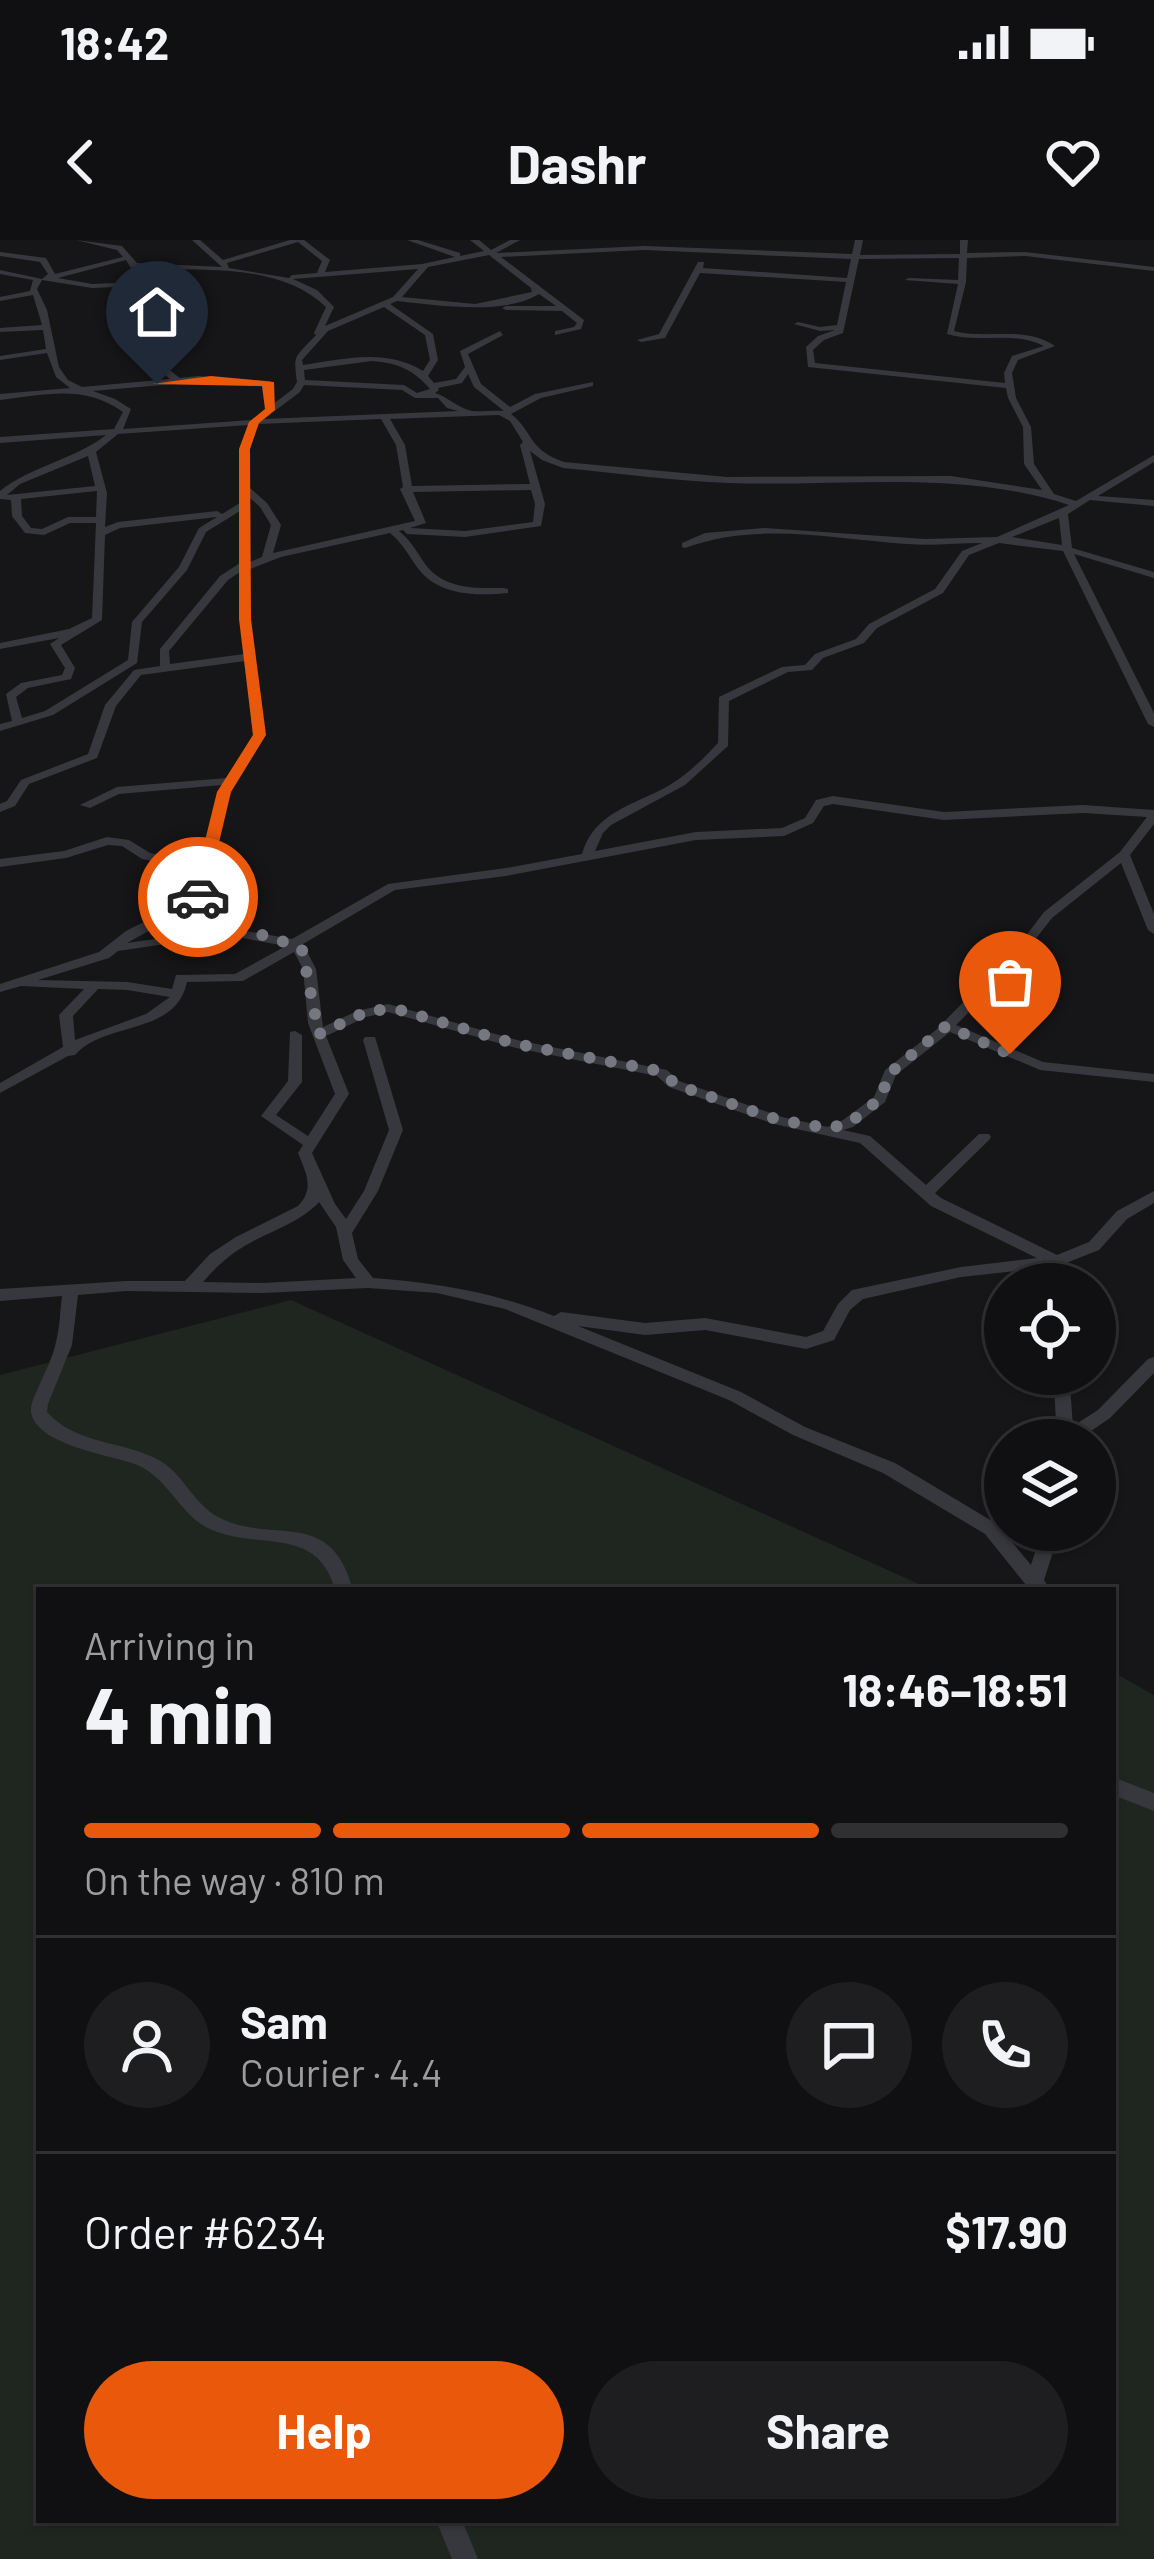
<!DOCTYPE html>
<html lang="en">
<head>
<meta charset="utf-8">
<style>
	:root { --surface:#101012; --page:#1e1e20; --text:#f1f3f6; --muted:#9c9d9f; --line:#303032; --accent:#ea580c }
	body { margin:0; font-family:Barlow,sans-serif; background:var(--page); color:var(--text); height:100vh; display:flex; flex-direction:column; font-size:45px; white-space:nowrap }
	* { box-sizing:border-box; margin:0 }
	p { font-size:39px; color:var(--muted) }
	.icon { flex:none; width:66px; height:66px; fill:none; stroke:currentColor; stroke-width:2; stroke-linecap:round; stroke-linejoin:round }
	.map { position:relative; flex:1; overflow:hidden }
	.panel { position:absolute; left:36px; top:1347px; width:1080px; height:936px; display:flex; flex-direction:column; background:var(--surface); border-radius:0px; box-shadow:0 3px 9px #0004,0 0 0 3px var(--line) }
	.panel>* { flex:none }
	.buttons { position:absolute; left:984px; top:1023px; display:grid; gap:24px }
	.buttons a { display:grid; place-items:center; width:132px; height:132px; border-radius:50%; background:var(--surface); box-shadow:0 3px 9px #0004,0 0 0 3px var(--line); font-size:60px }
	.pin { position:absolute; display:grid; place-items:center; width:102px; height:102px; color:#fff; margin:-123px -51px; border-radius:50% 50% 50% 0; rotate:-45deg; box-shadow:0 0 12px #0007 }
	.pin .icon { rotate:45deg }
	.courier { position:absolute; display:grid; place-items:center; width:120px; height:120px; margin:-60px; border:9px solid #ea580c; border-radius:50%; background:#fff; color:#222; box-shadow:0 3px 15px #0007 }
	.headline em { font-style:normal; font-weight:700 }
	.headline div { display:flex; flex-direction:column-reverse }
	.headline { display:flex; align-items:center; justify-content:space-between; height:204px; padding:0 48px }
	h1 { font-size:78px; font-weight:700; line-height:90px }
	.bar { display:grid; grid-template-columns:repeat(4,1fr); gap:18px 12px; align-content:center; height:144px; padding:0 48px }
	.bar i { height:15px; border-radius:9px; background:var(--line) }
	.bar .active { background:var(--accent) }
	.bar p { grid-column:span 4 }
	.line { display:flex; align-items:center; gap:30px; padding:0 48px; border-top:3px solid var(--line) }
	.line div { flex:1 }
	.round { display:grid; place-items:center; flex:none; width:126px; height:126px; border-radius:63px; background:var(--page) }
	.cta { display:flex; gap:24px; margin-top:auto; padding:24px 48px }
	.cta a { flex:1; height:138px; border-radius:72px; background:var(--accent); color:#fff; font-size:48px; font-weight:700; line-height:138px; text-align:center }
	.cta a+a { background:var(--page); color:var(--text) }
	.status { display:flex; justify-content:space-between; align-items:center; height:84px; padding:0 60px; background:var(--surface); direction:ltr }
	.status svg { height:33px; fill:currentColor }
	header { display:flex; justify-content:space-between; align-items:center; height:156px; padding:0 48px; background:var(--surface); font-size:54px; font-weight:700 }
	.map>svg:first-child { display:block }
	.green { fill:#1e261f }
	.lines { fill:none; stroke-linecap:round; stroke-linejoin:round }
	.street { fill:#37383d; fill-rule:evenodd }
	.route { fill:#ea580c }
	.done { stroke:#757880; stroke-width:12; stroke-dasharray:0 21.6 }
</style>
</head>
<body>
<div class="status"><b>18:42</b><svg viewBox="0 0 49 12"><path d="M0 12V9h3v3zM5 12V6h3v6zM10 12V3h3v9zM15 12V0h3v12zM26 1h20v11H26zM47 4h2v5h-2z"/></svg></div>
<header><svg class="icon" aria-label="back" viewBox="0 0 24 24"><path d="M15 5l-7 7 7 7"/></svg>Dashr<svg class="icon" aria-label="heart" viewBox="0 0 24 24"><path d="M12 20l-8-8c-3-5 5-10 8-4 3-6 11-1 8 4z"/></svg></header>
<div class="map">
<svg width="1154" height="2319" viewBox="0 0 1154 2319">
	<rect width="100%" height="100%" fill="#161618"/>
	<!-- green -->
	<path class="green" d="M291,1060L932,1350H39V2280H1113V1432L1154,1455V2319H0V1135Z"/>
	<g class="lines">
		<!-- street -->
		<g class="street">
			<path d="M76,0L122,6L137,23L222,27L192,0H200L223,20L290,0H304L330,20L325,32L422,24L455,17L407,0H418L460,13V16L484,11L470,0H479L491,10L510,0H520L496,13L644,6L852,14L855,0H863L860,15L960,14V0H968L967,13L1025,12L1154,27V31L1025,16L967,18L966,42L954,91C989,100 1024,85 1055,106L1018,120L1012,133L1016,158L1031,187L1034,224L1054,254L1076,261L1154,215V222L1098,256L1154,260V266L1090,260L1068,274L1072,308L1154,332V338L1074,314L1154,473V487L1148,484L1063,311L999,303L969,315L943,353L877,388L864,403L823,418L812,430L788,432L729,461L728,506L685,545L611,585L603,593L595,611L696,592L782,588L805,578L816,560L833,556L944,572L1083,565L1154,570V584L1130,615L1154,674V694L1148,690L1121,623L1052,678L1034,701L1023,739L988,753L956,785L1043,822L1154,834V842L1040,830L950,792L896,835L885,862L853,887L843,890L870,896L926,945L979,894H989L991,897L989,900L935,953L941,958L1057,1015L1089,1002L1117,971L1154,951V963L1127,979L1099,1010L1061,1025L1050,1044H1034L1044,1028L961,1037L863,1059L850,1070L834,1100L806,1109L705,1090L645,1095L578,1086L741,1152L805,1187L895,1223L997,1284L1031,1325L1042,1290H1060L1044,1340L1050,1350H1030L985,1294L883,1233L793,1195L729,1160L505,1069L437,1053L368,1048L263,1053L126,1051L78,1055L72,1105L48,1164L47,1172C77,1205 120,1200 157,1219C183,1232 192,1263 218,1277C273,1306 330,1265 353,1350H335C318,1286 261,1310 212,1290C179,1276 169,1237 135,1224C110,1215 36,1205 31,1172C30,1164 36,1153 39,1146C45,1132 53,1117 56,1102C60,1087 60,1071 62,1056L0,1061V1049L126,1041H185L210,1014L236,997L298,966C315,949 306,933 298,913L303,905L261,876L288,841L290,792L295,791L302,795V842L276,875L308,896L335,854L308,783L303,729L294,712L243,741L187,742C176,796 104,781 75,815L68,816L0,853V843L63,807L59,775L84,749L21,746L0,752V744L99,712L126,691L195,656L201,631L142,619L122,606L108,605L66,618L0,627V619L64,611L107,597L129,600L150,613L202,624L218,552L222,545L119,554L90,568L80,565L117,547L227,538L253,495L245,421L141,435L116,466L97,518L29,544L15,566L0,572V564L7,561L21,540L88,514L105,465L134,430L160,426V409L220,336L240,323V271L206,292L187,330L142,382L137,423L53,475L0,491V484L12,481L6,454L21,443L62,435L65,428L50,404L59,398L0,409V403L69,389L92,378L96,283H70L44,295L25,293L12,276L11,260L0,259V251C31,226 74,220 106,195L0,203V197L114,189L123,172C83,144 46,155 0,160V154L70,148L56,137L47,113L0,120V116L46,109L43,90L0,92V88L42,85L33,55L0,61V57L30,51L33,40L0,34V30L42,39L48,34L40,22L0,16V12L46,18L55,34L123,17L117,10ZM298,2L322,21L317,33L292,35L289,38L229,28L227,23ZM644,10L851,19L847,38L703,28L704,22H698L659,94L637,100L641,102L665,98L700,33L846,42L837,85L820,87L798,82L794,84L820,91L835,90L818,96L806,107L808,127L1006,148L1008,158L1023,187L1024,224L1042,250L951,236L727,237L564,222C527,209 534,192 511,174L541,158L593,146V142L535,154L510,167L481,144L468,114L503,95L500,91L460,111L465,127L456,139L434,143L428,136L438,120L433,94L390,64L397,61C438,65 503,76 539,54L556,66H506L502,68L506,70L562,71L577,83L574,87L555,91V95L581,89L584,80L501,17ZM489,15L531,48L532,52L475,64L402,57L428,27ZM959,18L958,40L909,38L905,40L958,44L947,94C979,104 1014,90 1044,106L1012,116L1004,133L1005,143L815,123L813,110L824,100L843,93L859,19ZM126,20L139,42L92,44L58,38ZM140,28C202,32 278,21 326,67L314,93L316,95C295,118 293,113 297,142L293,149L252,180L123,189L131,169L115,159L93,151L198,142L270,147L274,144L270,141L198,136L180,138C172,132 164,126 159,117C152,103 143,54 148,40ZM418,29L393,57L325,86L334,67L317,50L293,39ZM42,40L92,48L138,46C137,59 145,103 151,116C155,126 162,132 170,139L82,147L68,140L59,127L47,70L37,49ZM384,67L425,95L430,120L423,131C386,108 344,119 303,125L302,120L328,91ZM372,121C398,123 414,130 430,149L417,153L404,145L305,140L304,130ZM468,134L474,147L504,171C494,170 482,172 472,171C458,168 448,157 435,153L439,150L438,148L462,143ZM304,145L402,150L415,158H438L447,168L458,171L264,179L300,152ZM499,175L510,181L523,202L520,205L530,244L412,246L405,205L390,179ZM381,179L396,205L403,247L400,249L415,281L273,313L281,285L267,263L250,248V209L258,184ZM249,185L240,209V263L222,274L217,271L118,282L105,287L107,253L96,212L118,194ZM530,211L542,220L563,228C618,233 674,241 729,243C843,247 959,229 1069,265L997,297L925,299L765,288L705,293L682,303V307L685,308C757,281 833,299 907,304C932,306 957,303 982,303L962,311L935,349L869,384L856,399L815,414L805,425L782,427L719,457L718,503C703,519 687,535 668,546C634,565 594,572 582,614L506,628L388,644L292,699L229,688L209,678L204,670L230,552L265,495L250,379V329L281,317L390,293C404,304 410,319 421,332C442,356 479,356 508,353V349L504,348C474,348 442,350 423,321C416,310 410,300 399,291L403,290L407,294L465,297L541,286L545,264ZM88,216L95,246L7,255L20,244ZM531,250L535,264L533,282L465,291L410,288L426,283L413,252ZM97,251L96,277H68L42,289L31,288L22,276L21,259ZM250,258L260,267L271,285L262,317L250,322ZM217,277L199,288L179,327L132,382L128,420L45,471L22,478L16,457L28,448L71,439L75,428L61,405L102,380L105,295L120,288ZM1059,278L1062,305L1012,297ZM240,332V379L244,414L170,424L169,411L228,340ZM833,564L944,580L1083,573L1147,577L1120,612L1044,672L1022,701L1012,734L978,747L936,790L885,830L874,857L843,880L828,887L782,877L679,841L667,830L517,800L388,764L357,771L323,787L316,729L303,704L395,650L506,636L696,600L784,596L813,583L824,566ZM192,667L200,683L212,691L127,703ZM226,695L286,706L235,734L176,735L172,749L127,742L38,740L109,718L118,711ZM98,749L127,750L170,757L146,774L75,800L73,776ZM388,772L516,808L657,836L669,847L774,884L860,903L931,966L1037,1018L961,1027L852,1050L838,1064L823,1091L806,1097L705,1078L645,1083L561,1072L554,1076C493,1052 438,1043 373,1038L358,1019L352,993L378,951L403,890L375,797H365L363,800L389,890L364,951L346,979L335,964L312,913L349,854L326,796L366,777ZM319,962L336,987L343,1020L356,1038L263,1043L203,1042C217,1026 231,1013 250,1003C273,990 301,982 319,962Z"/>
			<path d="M1154,1117V1133L1110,1178L1078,1200H1057L1054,1146L1048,1134H1064L1070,1146L1073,1186L1098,1170L1148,1119Z"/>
			<path d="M1113,1537L1154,1553V1571L1113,1555Z"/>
			<path d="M436,2280H462L478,2319H452Z"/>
		</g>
	</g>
	<!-- route -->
	<path class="route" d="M211,136L274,142L275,170L259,183L250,209L251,379L266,495L231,552L206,657L198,661L191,657L217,552L253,495L239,379V209L249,182L265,169L262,146L152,144Z"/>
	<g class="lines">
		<!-- done -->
		<path class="done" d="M198,657L201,678L208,685L273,697L302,710L319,794L370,770H400L516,804L654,830L682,847L779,880L828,888L848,884L880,859L890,833L946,786L1010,814"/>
	</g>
</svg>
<div class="buttons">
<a><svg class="icon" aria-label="locate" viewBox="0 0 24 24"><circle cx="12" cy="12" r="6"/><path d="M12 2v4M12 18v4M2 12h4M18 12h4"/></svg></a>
<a><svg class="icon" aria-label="layers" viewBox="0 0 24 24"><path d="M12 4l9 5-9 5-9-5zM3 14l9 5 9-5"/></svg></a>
</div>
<div class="pin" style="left:1010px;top:814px;background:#ea580c"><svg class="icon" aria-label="bag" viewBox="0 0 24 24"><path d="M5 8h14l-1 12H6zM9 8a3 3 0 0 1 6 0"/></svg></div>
<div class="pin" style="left:157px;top:144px;background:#1f2937"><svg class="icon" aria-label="home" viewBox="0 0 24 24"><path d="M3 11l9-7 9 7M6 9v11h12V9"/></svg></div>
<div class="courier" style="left:198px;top:657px"><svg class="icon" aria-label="car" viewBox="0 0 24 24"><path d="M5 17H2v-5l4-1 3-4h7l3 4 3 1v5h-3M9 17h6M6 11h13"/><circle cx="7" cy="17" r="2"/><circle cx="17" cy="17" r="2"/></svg></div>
<section class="panel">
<div class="headline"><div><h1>4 min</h1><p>Arriving in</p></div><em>18:46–18:51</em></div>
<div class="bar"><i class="active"></i><i class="active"></i><i class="active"></i><i></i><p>On the way · 810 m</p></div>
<div class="line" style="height:216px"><a class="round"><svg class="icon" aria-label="person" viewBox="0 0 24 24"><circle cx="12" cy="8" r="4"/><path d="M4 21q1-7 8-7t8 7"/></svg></a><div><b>Sam</b><p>Courier · 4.4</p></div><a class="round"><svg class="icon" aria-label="chat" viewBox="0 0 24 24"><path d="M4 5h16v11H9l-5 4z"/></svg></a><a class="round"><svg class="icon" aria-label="phone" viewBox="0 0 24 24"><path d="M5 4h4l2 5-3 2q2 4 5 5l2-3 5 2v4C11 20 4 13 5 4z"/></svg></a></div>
<div class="line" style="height:156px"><div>Order #6234</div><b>$17.90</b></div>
<div class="cta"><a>Help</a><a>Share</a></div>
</section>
</div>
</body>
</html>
